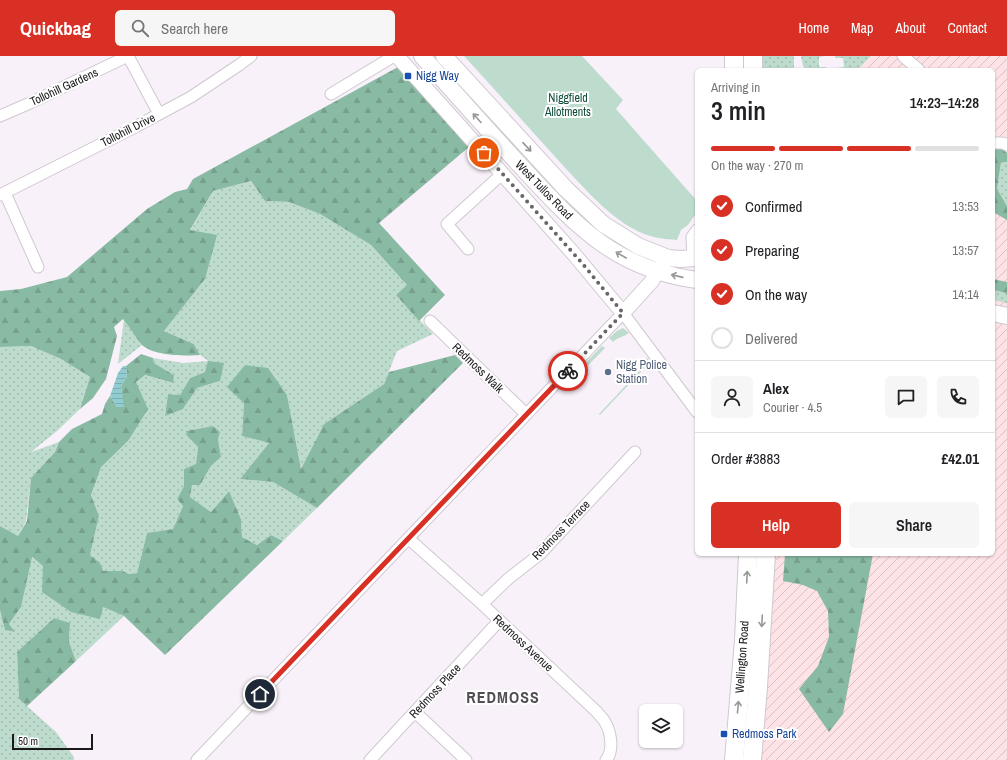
<!DOCTYPE html>
<html lang="en">
<head>
<meta charset="utf-8">
<style>
	:root { --surface:#fff; --page:#f6f6f6; --text:#202124; --muted:#757577; --line:#e0e0e0; --accent:#d93025 }
	body { margin:0; font-family:"Archivo Narrow",sans-serif; background:var(--page); color:var(--text); height:100vh; display:flex; flex-direction:column; font-size:15px; white-space:nowrap }
	* { box-sizing:border-box; margin:0 }
	p { font-size:13px; color:var(--muted) }
	.icon { flex:none; width:22px; height:22px; fill:none; stroke:currentColor; stroke-width:2; stroke-linecap:round; stroke-linejoin:round }
	.map { position:relative; flex:1; overflow:hidden }
	.details { position:absolute; left:695px; top:12px; width:300px; height:488px; display:flex; flex-direction:column; background:var(--surface); border-radius:6px; box-shadow:0 1px 3px #0004 }
	.details>* { flex:none }
	.controls { position:absolute; left:639px; top:648px; display:grid; gap:8px }
	.controls a { display:grid; place-items:center; width:44px; height:44px; border-radius:6px; background:var(--surface); box-shadow:0 1px 3px #0004; font-size:20px }
	.scale { position:absolute; left:12px; bottom:10px; width:81px; box-sizing:border-box; padding-left:4px; border:2px solid #1b191c; border-top:0; font-size:11px; line-height:14px; white-space:nowrap; color:#1b191c; -webkit-text-stroke:3px #fff; paint-order:stroke }
	.pin { position:absolute; display:grid; place-items:center; width:34px; height:34px; color:#fff; margin:-17px; border:2px solid #fff; border-radius:50%; box-shadow:0 1px 4px #0007 }
	.courier { position:absolute; display:grid; place-items:center; width:40px; height:40px; margin:-20px; border:3px solid #d93025; border-radius:50%; background:#fff; color:#222; box-shadow:0 1px 5px #0007 }
	.headline em { font-style:normal; font-weight:600 }
	.headline div { display:flex; flex-direction:column-reverse }
	.headline { display:flex; align-items:center; justify-content:space-between; height:68px; padding:0 16px }
	h1 { font-size:26px; font-weight:600; line-height:30px }
	.bar { display:grid; grid-template-columns:repeat(4,1fr); gap:6px 4px; align-content:center; height:48px; padding:0 16px }
	.bar i { height:5px; border-radius:3px; background:var(--line) }
	.bar .on { background:var(--accent) }
	.bar p { grid-column:span 4 }
	.line { display:flex; align-items:center; gap:10px; padding:0 16px; border-top:1px solid var(--line) }
	.line div { flex:1 }
	.round { display:grid; place-items:center; flex:none; width:42px; height:42px; border-radius:6px; background:var(--page) }
	ol { padding:0 16px; list-style:none }
	li { display:flex; align-items:center; gap:12px; height:44px }
	li p { margin-inline-start:auto }
	li .icon { padding:4px; border-radius:50%; background:var(--accent); color:#fff; stroke-width:4 }
	li:last-child { color:var(--muted) }
	li i { width:22px; height:22px; border:2px solid var(--line); border-radius:50% }
	.action { display:flex; gap:8px; margin-top:auto; padding:8px 16px }
	.action a { flex:1; height:46px; border-radius:6px; background:var(--accent); color:#fff; font-size:16px; font-weight:600; line-height:46px; text-align:center }
	.action a+a { background:var(--page); color:var(--text) }
	header { display:flex; align-items:center; gap:24px; box-sizing:border-box; height:56px; padding:0 20px; background:var(--accent); color:#fff }
	header strong { font-size:19px }
	nav { display:flex; gap:22px; margin-inline-start:auto; font-size:14px }
	.search { width:280px; height:36px; background:var(--page); display:flex; align-items:center; gap:10px; box-sizing:border-box; padding:0 14px; border-radius:6px; color:var(--muted); font-size:15px }
	.map>svg:first-child { display:block }
	.industrial { fill:url(#industrial-furrows) }
	.grass { fill:url(#grass-dots); fill-rule:evenodd }
	.forest { fill:url(#forest-firs) }
	.garden { fill:#bddccd }
	.water { fill:url(#water-rules) }
	.lines { fill:none; stroke-linecap:round; stroke-linejoin:round }
	.minor-casing { stroke:#cfc8d0; stroke-width:13 }
	.tertiary-casing { stroke:#cfc8d0; stroke-width:16 }
	.secondary-casing { stroke:#cfc8d0; stroke-width:18 }
	.primary-casing { stroke:#cfc8d0; stroke-width:20 }
	.minor { stroke:#fff; stroke-width:11 }
	.tertiary { stroke:#fff; stroke-width:14 }
	.secondary { stroke:#fff; stroke-width:16 }
	.primary { stroke:#fff; stroke-width:18 }
	.oneway { stroke:#989899 }
	.done { stroke:#696569; stroke-width:4; stroke-dasharray:0 7.2 }
	.route { stroke:#d93025; stroke-width:5 }
	.transit-dot { fill:#1a4fb4; stroke:#fff; stroke-width:1.5 }
	.service-dot { fill:#5c6f8a; stroke:#fff; stroke-width:1.5 }
	.labels { text-anchor:middle; dominant-baseline:central; stroke-width:4; stroke-linejoin:round; paint-order:stroke }
	.transit-label { font-size:12px; fill:#164399; stroke:#fff; text-anchor:start }
	.street-label { font-size:12px; fill:#1b191c; stroke:#fff }
	.park-label { font-size:12px; fill:#0f4e38; stroke:#fff }
	.service-label { font-size:12px; fill:#4e5e75; stroke:#fff; text-anchor:start }
	.district-label { font-size:16px; font-weight:bold; letter-spacing:1px; fill:#534d54; stroke:#fff }
</style>
</head>
<body>
<header>
<strong>Quickbag</strong>
<div class="search"><svg class="icon" aria-label="search" viewBox="0 0 24 24"><circle cx="10" cy="10" r="6"/><path d="M15 15l6 6"/></svg>Search here</div>
<nav><a>Home</a><a>Map</a><a>About</a><a>Contact</a></nav>
</header>
<div class="map">
<svg width="1007" height="704" viewBox="0 0 1007 704">
	<defs>
		<pattern id="industrial-furrows" width="10" height="10" patternUnits="userSpaceOnUse"><rect width="10" height="10" fill="#fde2e6"/><path d="M-1 1l2-2M0 10L10 0M9 11l2-2" fill="none" stroke="#d8c1c5"/></pattern>
		<pattern id="grass-dots" width="8" height="8" patternUnits="userSpaceOnUse"><rect width="8" height="8" fill="#bddccd"/><path d="M2 2h.1M6 6h.1" fill="none" stroke="#a2bcaf" stroke-width="1.8" stroke-linecap="round"/></pattern>
		<pattern id="forest-firs" width="22" height="20" patternUnits="userSpaceOnUse"><rect width="22" height="20" fill="#89baa3"/><path d="M5 1l3.5 6h-7zM16 11l3.5 6h-7z" fill="#769f8c"/></pattern>
		<pattern id="water-rules" width="6" height="5" patternUnits="userSpaceOnUse"><rect width="6" height="5" fill="#91ccd0"/><path d="M0 2.5h6" fill="none" stroke="#7cafb2"/></pattern>
	</defs>
	<rect width="100%" height="100%" fill="#f9f1f9"/>
	<!-- industrial -->
	<path class="industrial" d="M871,0H1007V704H752L766,498H993V14H857Z"/>
	<!-- grass -->
	<g class="grass">
		<path d="M763,0H794V13L793,14H763Z"/>
		<path d="M801,0H825L819,1V11H826V14H806L803,10Z"/>
		<path d="M835,0H871L857,14H835L836,12L844,11L843,2H835Z"/>
		<path d="M1001,106H1007V150L997,133Z"/>
		<path d="M251,125L265,145L289,146L320,158L371,189L407,229L396,239L433,278L397,295L384,328L324,368L301,413L287,339L244,347L242,380L269,387L240,423L273,426L317,452L283,485L271,479L257,489L242,481L241,463L229,435L211,456L190,441L192,428L200,429L211,410L221,401L218,383L213,370L186,375L187,380L198,391L196,409L184,413V430L177,443L183,450L173,473L147,477L137,517L129,518L123,515H103L90,499L99,460L91,439L101,410L128,385L136,326L144,319L172,327L174,319L154,307L153,302L183,307L208,305L200,299L194,288L164,275L205,223L190,175L213,135ZM205,316L220,325L197,332L183,353L165,359L168,338L180,339L190,322Z"/>
		<path d="M993,234L1007,237V247L993,244Z"/>
		<path d="M124,263L142,289L118,308Z"/>
		<path d="M31,290L61,303L90,321L80,353L57,375L31,396L59,386L55,396L31,422L26,465L18,480L0,470V291Z"/>
		<path d="M31,501L103,551L124,560L76,605L69,586L70,567L54,562L17,596L19,643L56,676L74,701V704H0V554L5,574L15,576L9,568L21,551Z"/>
	</g>
	<!-- forest -->
	<g class="forest">
		<path d="M398,11L469,91L379,167L445,239L419,265L396,239L407,229L371,189L320,158L289,146L265,145L251,125L213,135L190,174L217,179L205,223L164,275L194,288L200,299C184,300 154,300 142,289C135,281 130,271 123,263L114,271L117,280L106,323L93,342L80,353L90,321L61,303L31,290L0,291V235L21,233L67,221L147,153L175,136L187,133L193,123Z"/>
		<path d="M997,92H1001L1007,97V106H1001L997,133L1007,150V164L993,156V93Z"/>
		<path d="M993,223L1007,226V237L993,234Z"/>
		<path d="M141,298L153,302L154,307L174,319L173,327L145,319L136,326L148,353L128,385L101,411L91,439L99,460L90,499L100,507L103,515H123L129,518L137,517L147,477L173,473L183,450L177,443L184,430V413L196,408L198,391L187,380L186,375L213,370L220,376L218,383L221,401L211,410L200,429H192L190,441L211,456L229,435L241,463L242,481L257,489L271,479L283,485L165,599L124,560L103,551L100,563L71,556L42,536L43,510L32,501L21,551L9,568L15,576L5,574L0,554V470L18,480L27,465L31,422L55,396L59,386L72,373L102,358L105,348L110,340L117,351L122,338L121,330L127,320L126,310Z"/>
		<path d="M455,299L463,307L317,452L273,426L240,423L269,387L242,380L244,347L227,331L245,309L268,312L287,339L301,413L324,368L384,328L389,316Z"/>
		<path d="M208,305L224,307L220,325L197,332L183,353L165,360L168,338L180,339L190,322L205,316Z"/>
		<path d="M785,498H873L843,658L829,676L799,633L818,610L829,581L828,555L817,535L803,529L783,525Z"/>
		<path d="M54,562L70,567L69,586L76,605L27,650L19,643L17,596Z"/>
	</g>
	<!-- garden -->
	<g class="garden">
		<path d="M464,0H582L623,44L616,53L697,145V156L688,169L681,174L677,184C665,183 653,182 642,177C612,164 590,138 568,115C533,77 499,38 464,0Z"/>
		<path d="M623,272L629,277C624,281 618,281 613,286L609,282L617,275Z"/>
		<path d="M602,290L605,292L569,329L567,326Z"/>
		<path d="M647,302L650,306L600,359L599,358L644,310L642,307Z"/>
	</g>
	<!-- water -->
	<path class="water" d="M123,310H126L127,320L121,330L124,351H117L110,340L118,317Z"/>
	<g class="lines">
		<defs>
			<g id="minor">
				<path d="M128,0L159,58"/>
				<path d="M903,0L919,14"/>
				<path d="M331,38L394,0"/>
				<path d="M0,60L30,47L128,0"/>
				<path d="M993,87H1003L1007,89"/>
				<path d="M5,137L38,211"/>
				<path d="M0,139L135,71L191,41L239,9L251,0"/>
				<path d="M468,193L447,168L502,118"/>
				<path d="M693,203L692,181L697,174"/>
				<path d="M430,265L526,358"/>
				<path d="M409,483L482,548L597,656C599,659 603,662 605,666C611,676 614,695 606,704"/>
				<path d="M482,548L508,523L540,498L635,396"/>
				<path d="M415,656L466,704"/>
				<path d="M197,704L623,257L697,356"/>
				<path d="M370,704L499,565"/>
			</g>
			<path id="tertiary" d="M397,0L573,197L623,257L652,225L657,215L664,207"/>
			<g id="secondary">
				<path d="M422,0C453,35 485,71 517,106C572,165 612,213 697,224"/>
				<path d="M444,0L566,133L603,168L638,190L668,202L680,203L697,202"/>
				<path d="M993,257L1007,260"/>
			</g>
			<g id="primary">
				<path d="M734,0V14"/>
				<path d="M753,0V14"/>
				<path d="M734,704L744,584L748,498"/>
				<path d="M752,704L758,631L766,498"/>
			</g>
		</defs>
		<!-- minor casing -->
		<use href="#minor" class="minor-casing"/>
		<!-- tertiary casing -->
		<use href="#tertiary" class="tertiary-casing"/>
		<!-- secondary casing -->
		<use href="#secondary" class="secondary-casing"/>
		<!-- primary casing -->
		<use href="#primary" class="primary-casing"/>
		<!-- minor -->
		<use href="#minor" class="minor"/>
		<!-- tertiary -->
		<use href="#tertiary" class="tertiary"/>
		<!-- secondary -->
		<use href="#secondary" class="secondary"/>
		<!-- primary -->
		<use href="#primary" class="primary"/>
	</g>
	<!-- one-way arrows -->
	<defs><path id="oneway-shaft" d="M-6 0H5M1.5-3L5.5 0L1.5 3" fill="none" stroke-width="1.6" stroke-linecap="round" stroke-linejoin="round"/></defs>
	<g class="oneway">
		<use href="#oneway-shaft" transform="translate(477 62) rotate(-132)"/>
		<use href="#oneway-shaft" transform="translate(527 91) rotate(47)"/>
		<use href="#oneway-shaft" transform="translate(621 199) rotate(-150)"/>
		<use href="#oneway-shaft" transform="translate(677 220) rotate(-167)"/>
		<use href="#oneway-shaft" transform="translate(747 521) rotate(-87)"/>
		<use href="#oneway-shaft" transform="translate(762 565) rotate(93)"/>
		<use href="#oneway-shaft" transform="translate(738 651) rotate(-85)"/>
	</g>
	<g class="lines">
		<!-- done -->
		<path class="done" d="M484,97L582,207L623,257L568,315"/>
		<!-- route -->
		<path class="route" d="M260,638L568,315"/>
	</g>
	<!-- markers -->
	<g class="transit-dot">
		<rect x="404" y="16" width="8" height="8" rx="2"/>
		<rect x="720" y="674" width="8" height="8" rx="2"/>
	</g>
	<circle class="service-dot" cx="608" cy="316" r="4"/>
	<g class="labels">
		<!-- transit labels -->
		<g class="transit-label">
			<text x="416" y="20">Nigg Way</text>
			<text x="732" y="678">Redmoss Park</text>
		</g>
		<!-- street labels -->
		<g class="street-label">
			<text transform="translate(64 31) rotate(-25)">Tollohill Gardens</text>
			<text transform="translate(128 74) rotate(-27)">Tollohill Drive</text>
			<text transform="translate(544 134) rotate(46)">West Tullos Road</text>
			<text transform="translate(478 312) rotate(44)">Redmoss Walk</text>
			<text transform="translate(561 474) rotate(-46)">Redmoss Terrace</text>
			<text transform="translate(523 587) rotate(43)">Redmoss Avenue</text>
			<text transform="translate(742 601) rotate(-86)">Wellington Road</text>
			<text transform="translate(435 635) rotate(-47)">Redmoss Place</text>
		</g>
		<!-- park labels -->
		<g class="park-label">
			<text x="568" y="42">Niggfield<tspan x="568" dy="14">Allotments</tspan></text>
		</g>
		<!-- service labels -->
		<g class="service-label">
			<text x="616" y="309">Nigg Police<tspan x="616" dy="14">Station</tspan></text>
		</g>
		<!-- district labels -->
		<g class="district-label">
			<text x="503" y="641">REDMOSS</text>
		</g>
	</g>
</svg>
<div class="controls">
<a><svg class="icon" aria-label="layers" viewBox="0 0 24 24"><path d="M12 4l9 5-9 5-9-5zM3 14l9 5 9-5"/></svg></a>
</div>
<div class="scale">50 m</div>
<div class="pin" style="left:484px;top:97px;background:#ea580c"><svg class="icon" aria-label="bag" viewBox="0 0 24 24"><path d="M5 8h14l-1 12H6zM9 8a3 3 0 0 1 6 0"/></svg></div>
<div class="pin" style="left:260px;top:638px;background:#1f2937"><svg class="icon" aria-label="home" viewBox="0 0 24 24"><path d="M3 11l9-7 9 7M6 9v11h12V9"/></svg></div>
<div class="courier" style="left:568px;top:315px"><svg class="icon" aria-label="bike" viewBox="0 0 24 24"><circle cx="6" cy="16" r="4"/><circle cx="18" cy="16" r="4"/><path d="M6 16l4-8h5l3 8M10 8l3 8H6M13 5h3"/></svg></div>
<section class="details">
<div class="headline"><div><h1>3 min</h1><p>Arriving in</p></div><em>14:23–14:28</em></div>
<div class="bar"><i class="on"></i><i class="on"></i><i class="on"></i><i></i><p>On the way · 270 m</p></div>
<ol>
<li><svg class="icon" aria-label="check" viewBox="0 0 24 24"><path d="M5 12l5 5 9-10"/></svg>Confirmed<p>13:53</p></li>
<li><svg class="icon" aria-label="check" viewBox="0 0 24 24"><path d="M5 12l5 5 9-10"/></svg>Preparing<p>13:57</p></li>
<li><svg class="icon" aria-label="check" viewBox="0 0 24 24"><path d="M5 12l5 5 9-10"/></svg>On the way<p>14:14</p></li>
<li><i></i>Delivered</li>
</ol>
<div class="line" style="height:72px"><a class="round"><svg class="icon" aria-label="person" viewBox="0 0 24 24"><circle cx="12" cy="8" r="4"/><path d="M4 21q1-7 8-7t8 7"/></svg></a><div><b>Alex</b><p>Courier · 4.5</p></div><a class="round"><svg class="icon" aria-label="chat" viewBox="0 0 24 24"><path d="M4 5h16v11H9l-5 4z"/></svg></a><a class="round"><svg class="icon" aria-label="phone" viewBox="0 0 24 24"><path d="M5 4h4l2 5-3 2q2 4 5 5l2-3 5 2v4C11 20 4 13 5 4z"/></svg></a></div>
<div class="line" style="height:52px"><div>Order #3883</div><b>£42.01</b></div>
<div class="action"><a>Help</a><a>Share</a></div>
</section>
</div>
</body>
</html>
